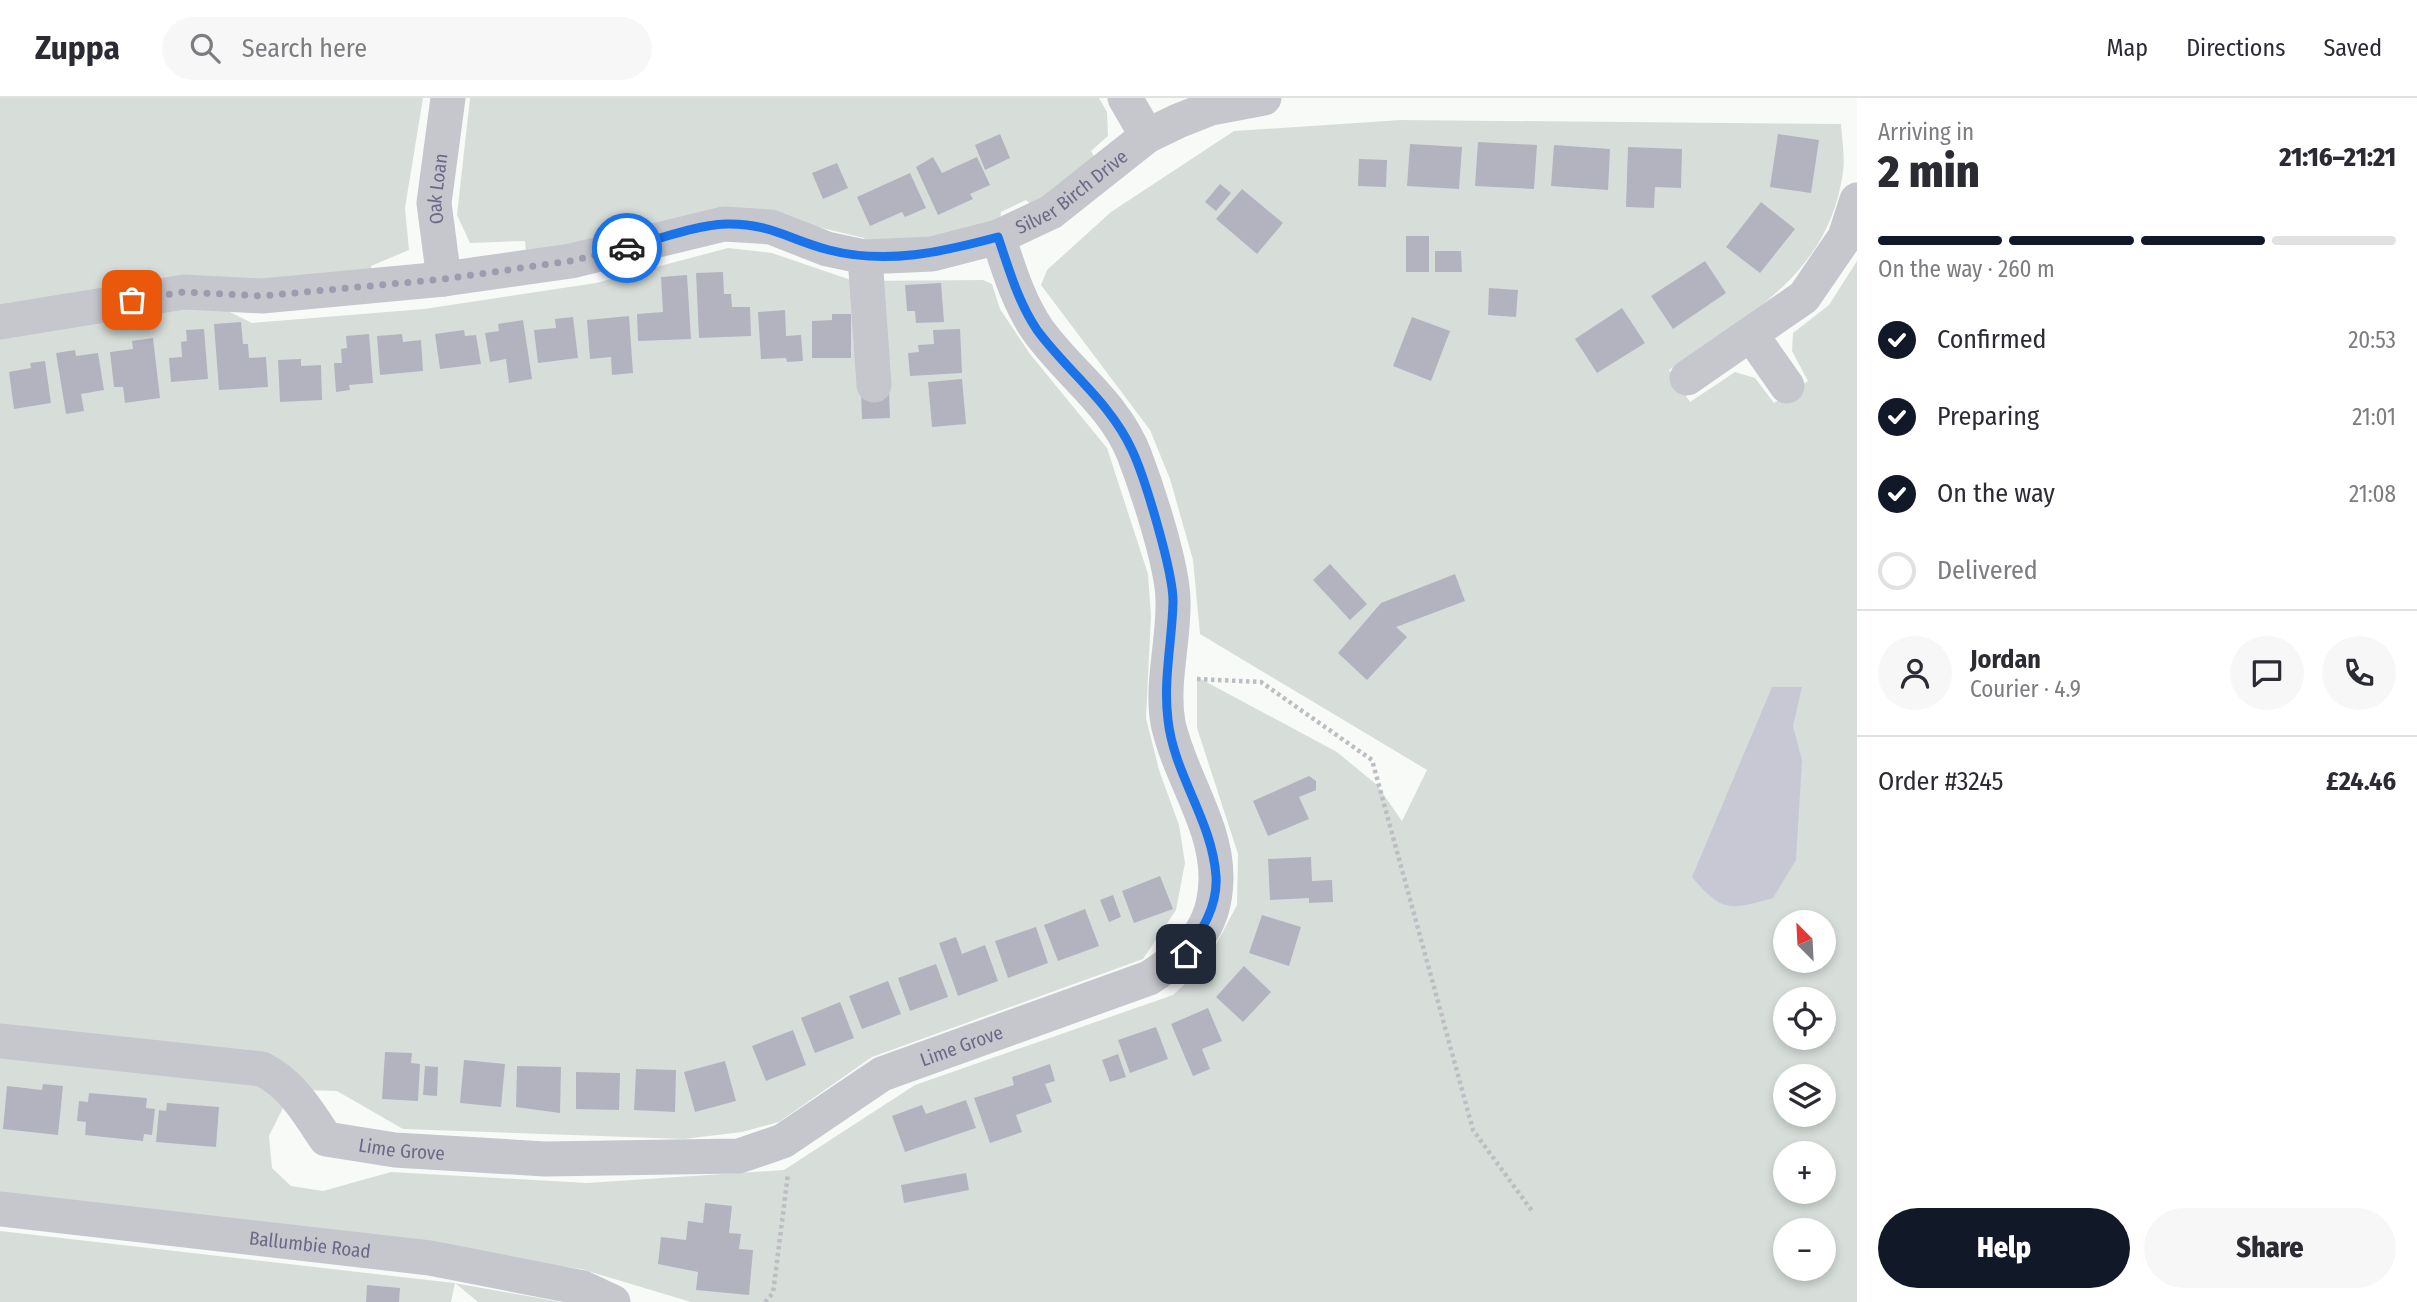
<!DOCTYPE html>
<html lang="en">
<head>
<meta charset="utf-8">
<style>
	:root { --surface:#fff; --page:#f7f7f7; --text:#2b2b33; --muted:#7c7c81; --line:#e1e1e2; --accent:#111827 }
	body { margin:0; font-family:"Fira Sans Condensed",sans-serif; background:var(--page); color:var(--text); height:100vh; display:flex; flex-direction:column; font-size:26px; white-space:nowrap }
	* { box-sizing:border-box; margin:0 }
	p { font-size:23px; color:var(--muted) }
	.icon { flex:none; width:38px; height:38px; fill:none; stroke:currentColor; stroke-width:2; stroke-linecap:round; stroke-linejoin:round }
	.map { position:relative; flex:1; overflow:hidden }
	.side { display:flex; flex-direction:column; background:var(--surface); width:560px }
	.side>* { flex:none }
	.needle { width:46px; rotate:336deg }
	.buttons { position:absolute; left:1773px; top:812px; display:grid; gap:14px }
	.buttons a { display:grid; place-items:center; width:63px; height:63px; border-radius:50%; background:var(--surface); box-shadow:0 4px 10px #0003; font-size:35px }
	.pin { position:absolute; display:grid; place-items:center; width:60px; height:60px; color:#fff; margin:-30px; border-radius:14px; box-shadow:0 4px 10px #0006 }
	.courier { position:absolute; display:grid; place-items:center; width:70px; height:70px; margin:-35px; border:5px solid #1a73e8; border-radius:50%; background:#fff; color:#222; box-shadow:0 2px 9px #0007 }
	.summary em { font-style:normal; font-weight:800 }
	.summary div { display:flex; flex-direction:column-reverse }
	.summary { display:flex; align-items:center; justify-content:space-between; height:119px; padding:0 21px }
	h1 { font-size:46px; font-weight:800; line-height:52px }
	.bar { display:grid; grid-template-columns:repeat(4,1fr); gap:10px 7px; align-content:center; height:84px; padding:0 21px }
	.bar i { height:9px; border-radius:5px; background:var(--line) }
	.bar .on { background:var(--accent) }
	.bar p { grid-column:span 4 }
	.line { display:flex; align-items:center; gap:18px; padding:0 21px; border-top:2px solid var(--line) }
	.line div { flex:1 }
	.round { display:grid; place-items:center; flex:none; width:74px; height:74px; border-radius:37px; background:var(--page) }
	ol { padding:0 21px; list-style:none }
	li { display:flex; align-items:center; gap:21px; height:77px }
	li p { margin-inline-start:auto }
	li .icon { padding:7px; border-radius:50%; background:var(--accent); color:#fff; stroke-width:4 }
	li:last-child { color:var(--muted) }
	li i { width:38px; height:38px; border:4px solid var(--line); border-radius:50% }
	.action { display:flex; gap:14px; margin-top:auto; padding:14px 21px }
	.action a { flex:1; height:80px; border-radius:42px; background:var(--accent); color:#fff; font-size:28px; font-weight:800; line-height:80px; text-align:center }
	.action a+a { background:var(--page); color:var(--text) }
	header { display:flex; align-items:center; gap:42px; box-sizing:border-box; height:98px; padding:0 35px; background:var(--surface); border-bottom:2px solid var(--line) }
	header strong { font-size:33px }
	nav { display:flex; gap:38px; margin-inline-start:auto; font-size:24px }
	.search { width:490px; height:63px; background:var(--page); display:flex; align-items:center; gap:18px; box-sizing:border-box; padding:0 24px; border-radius:38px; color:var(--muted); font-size:26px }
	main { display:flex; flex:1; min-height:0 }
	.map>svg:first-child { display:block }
	.green { fill:#d7ded9; fill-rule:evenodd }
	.water { fill:#c7c8d3 }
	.building { fill:#b3b3bf }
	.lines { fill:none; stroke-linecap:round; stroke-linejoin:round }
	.path { stroke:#bebdc3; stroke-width:4.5; stroke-dasharray:3.5 3.5; stroke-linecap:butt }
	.minor { stroke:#c6c6cd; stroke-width:35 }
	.done { stroke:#9d9caf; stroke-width:7; stroke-dasharray:0 12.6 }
	.route { stroke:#1a73e8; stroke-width:9 }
	.labels { text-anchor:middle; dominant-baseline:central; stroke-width:7; stroke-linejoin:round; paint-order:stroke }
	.street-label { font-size:19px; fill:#6c6988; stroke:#fff }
</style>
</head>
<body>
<header>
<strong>Zuppa</strong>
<div class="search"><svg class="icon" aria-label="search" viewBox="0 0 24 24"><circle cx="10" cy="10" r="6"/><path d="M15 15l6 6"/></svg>Search here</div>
<nav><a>Map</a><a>Directions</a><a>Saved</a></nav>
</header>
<main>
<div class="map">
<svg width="1857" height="1204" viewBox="0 0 1857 1204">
	<rect width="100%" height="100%" fill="#f8faf8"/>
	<!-- green -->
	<g class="green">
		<path d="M0,0H423L405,110L409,152L371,168L373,178L0,211Z"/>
		<path d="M470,0H1099L1107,14L1108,38L1091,53L1096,62L1033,108L1026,102L1001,114L1000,124L957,138L869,146L864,140L801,125L526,155L525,143L470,145L457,117Z"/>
		<path d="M1401,22L1841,26C1842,41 1845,59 1843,74C1829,177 1747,218 1669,272L1690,304L1735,274L1755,280L1774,305L1808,283L1792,253L1793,235L1829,207L1857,163V1204H691L581,1171L225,1120L0,1097V950L238,975L286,1004L269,1038L272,1070L291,1088L323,1093L391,1074L587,1085L784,1072L915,987L1173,897L1205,867L1237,807L1238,756L1197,630V579L1337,654L1377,687L1402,723L1427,672L1200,536L1193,462L1170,381L1150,332L1041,187L1047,172L1111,114L1234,33ZM1785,824H1824V863H1785ZM1785,901H1824V940H1785ZM1785,978H1824V1017H1785ZM1785,1055H1824V1094H1785ZM1785,1132H1824V1171H1785Z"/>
		<path d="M728,150L772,155L854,183L983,182L992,186L1000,211L1030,256L1107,350L1148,476L1151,518L1146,620L1159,672L1179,727L1185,765L1176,812L1143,861L872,959L779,1024L742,1034L684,1041L403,1031L337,993L306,992L0,935V238L212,205L252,225L424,211L596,185Z"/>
		<path d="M0,1133L454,1185L561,1204H478L455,1185L451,1204H0Z"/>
	</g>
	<!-- water -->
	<path class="water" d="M1772,589H1802L1793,628L1802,662L1796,762L1773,800C1729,812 1723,815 1692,779Z"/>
	<!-- building -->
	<g class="building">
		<path d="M1000,36L1010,60L985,72L975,47Z"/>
		<path d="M1778,36L1819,42L1811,95L1770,89Z"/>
		<path d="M1478,44L1537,47L1534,91L1475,88Z"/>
		<path d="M1410,46L1462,49L1459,91L1407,88Z"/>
		<path d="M1554,47L1610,51L1608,92L1551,88Z"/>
		<path d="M1628,49L1682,51L1681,90L1655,89L1654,110L1626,109Z"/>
		<path d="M933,59L942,75L977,59L990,87L970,96L973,101L938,117L916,69Z"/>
		<path d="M1359,61L1387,62L1386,89L1358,88Z"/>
		<path d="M837,65L848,90L823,101L812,75Z"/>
		<path d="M910,75L926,110L905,119L902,114L870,128L857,99Z"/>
		<path d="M1220,86L1231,95L1216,113L1205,104Z"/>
		<path d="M1242,91L1283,125L1257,156L1216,121Z"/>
		<path d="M1761,104L1795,131L1760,175L1726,149Z"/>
		<rect x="1406" y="138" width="23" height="36"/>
		<path d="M1435,153H1461L1462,174H1435Z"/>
		<path d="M1705,163L1726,195L1673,231L1651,198Z"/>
		<path d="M723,174L724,196H731L732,209H750L751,238L699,240L696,175Z"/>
		<path d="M687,177L691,241L638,243L637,216L663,214L661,179Z"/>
		<path d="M941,185L944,224L916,225L915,213H907L905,187Z"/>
		<path d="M1489,190L1518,192L1516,219L1488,217Z"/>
		<path d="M1622,210L1645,245L1597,275L1575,241Z"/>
		<path d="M785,212L786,238L801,237L803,263L787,264L786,260L761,261L758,214Z"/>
		<path d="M832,216H851V260H812V223L832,222Z"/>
		<path d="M629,218L633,275L612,277L611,259L590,261L587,222Z"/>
		<path d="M573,219L578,260L538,265L534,232L556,230L555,221Z"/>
		<path d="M1412,219L1450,233L1431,283L1393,268Z"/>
		<path d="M523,222L532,281L509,285L506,261L490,264L485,235L499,233L498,226Z"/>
		<path d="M241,224L243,246H248L249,260L266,259L268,289L219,292L214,226Z"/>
		<path d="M204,231L208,281L171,284L169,260L182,259L181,244L187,243L186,232Z"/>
		<path d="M960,231L962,275L910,278L908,255L919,254L918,247L934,246L933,232Z"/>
		<path d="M464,232L465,238L476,237L481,266L440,271L435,236Z"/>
		<path d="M369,236L373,285L349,287L350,292L336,294L334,265H342L341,251L347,250L346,238Z"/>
		<path d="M402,236L403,244L421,242L423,273L380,277L377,238Z"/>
		<path d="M153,240L160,300L125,305L123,289H114L110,254L133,251L132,243Z"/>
		<path d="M75,252L76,258L98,255L104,292L81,296L84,313L66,316L56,255Z"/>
		<path d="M301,261V268L321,267L322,302L280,304L278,262Z"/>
		<path d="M45,263L51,305L14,311L9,274L31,270L30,265Z"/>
		<path d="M962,281L966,326L932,329L928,284Z"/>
		<path d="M889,292L890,320L862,321L861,293Z"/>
		<path d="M1330,466L1367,506L1350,522L1313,482Z"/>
		<path d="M1455,476L1465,503L1396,529L1407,539L1367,582L1338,555L1381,505Z"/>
		<path d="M1309,678L1316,683V692L1299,699L1309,721L1268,738L1253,703Z"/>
		<path d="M1311,759L1312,783L1332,782L1333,804L1309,805V800L1270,802L1268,761Z"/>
		<path d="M1160,778L1173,811L1134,825L1122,793Z"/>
		<path d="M1113,797L1121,819L1109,824L1100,802Z"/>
		<path d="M1085,811L1099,848L1058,863L1044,827Z"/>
		<path d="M1262,817L1301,829L1289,868L1249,855Z"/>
		<path d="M1036,829L1048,865L1008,880L995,843Z"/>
		<path d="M956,839L962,856L985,847L998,883L958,898L939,845Z"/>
		<path d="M936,866L948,899L910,913L898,880Z"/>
		<path d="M1244,868L1271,894L1243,924L1216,899Z"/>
		<path d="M888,883L901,916L862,931L849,898Z"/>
		<path d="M840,904L854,940L815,955L801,920Z"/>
		<path d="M1208,910L1222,943L1202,951L1210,971L1193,978L1171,926Z"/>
		<path d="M1156,929L1168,961L1130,975L1118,942Z"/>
		<path d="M793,932L806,967L766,983L752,948Z"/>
		<path d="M385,954L412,955L411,965L420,966L418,1003L382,1001Z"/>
		<path d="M1118,956L1126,979L1110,984L1102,962Z"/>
		<path d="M464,962L505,966L501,1009L460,1005Z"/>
		<path d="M725,963L736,1003L695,1014L684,974Z"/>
		<path d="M1050,966L1055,983L1045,986L1052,1004L1016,1017L1022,1034L990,1045L974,1000L1014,987L1012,979Z"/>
		<path d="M425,968L438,969L437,998L423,997Z"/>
		<path d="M517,968L561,969L560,1015L516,1009Z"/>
		<path d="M636,971L676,972L675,1014L634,1012Z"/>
		<path d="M576,974L620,975L619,1012L576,1011Z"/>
		<path d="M43,986L63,988L58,1037L3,1031L7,988L42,992Z"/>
		<path d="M89,995L147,1000L146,1010L155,1011L152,1037L144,1036L143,1043L85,1037L86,1024L77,1023L79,1003L88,1004Z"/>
		<path d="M966,1002L976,1030L905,1054L892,1018L922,1007L926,1016Z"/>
		<path d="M167,1005L219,1009L216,1049L156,1044L159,1012L166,1013Z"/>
		<path d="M966,1075L969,1092L904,1105L901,1087Z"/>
		<path d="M705,1105L732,1108L729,1135L741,1136L739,1151L753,1152L749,1197L696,1192L698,1174L658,1166L661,1139L686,1142L688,1123L703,1125Z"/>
		<path d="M367,1187L400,1190L399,1204H366Z"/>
	</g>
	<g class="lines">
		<!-- path -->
		<g class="path">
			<path d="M1197,581L1261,584L1372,662L1473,1032L1532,1113"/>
			<path d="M765,1204L773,1195L788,1076"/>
		</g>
		<!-- minor -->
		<g class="minor">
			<path d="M1125,0L1147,38"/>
			<path d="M865,159L874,287"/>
			<path id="s1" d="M444,181L434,105L448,0"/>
			<path id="s2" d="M0,224L184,194L262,198L444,181L571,163L724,126L771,129L827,151L865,159L932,156L998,139L1051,114L1147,38L1178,23L1211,10L1264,0"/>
			<path d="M1752,238L1787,288"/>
			<path d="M1687,280L1804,199L1845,139L1857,102"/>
			<path id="s3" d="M0,943L262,971C293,987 307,1013 326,1041L395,1052L545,1061L739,1058L783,1043L882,976L1149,880C1189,854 1215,833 1216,781C1217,727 1179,677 1168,625C1161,586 1174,543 1173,503C1173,468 1147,390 1134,356C1114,305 1068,275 1037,231C1018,203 1009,171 998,139"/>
			<path id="s4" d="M0,1111L430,1160L583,1190L613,1204"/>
		</g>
	</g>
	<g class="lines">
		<!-- done -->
		<path class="done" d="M132,202L184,194L262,198L444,181L570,163L627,150"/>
		<!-- route -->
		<path class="route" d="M627,150C656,142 696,127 726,126C770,125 790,142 829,152C887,167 942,154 998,139C1009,171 1018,204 1037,232C1068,274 1110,304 1132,352C1145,380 1174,476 1173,505C1172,543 1163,583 1168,622C1174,677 1212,722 1216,778C1218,808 1202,832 1186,856"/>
	</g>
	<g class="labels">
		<!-- street labels -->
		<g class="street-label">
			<text stroke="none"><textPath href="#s1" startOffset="91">Oak Loan</textPath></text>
			<text stroke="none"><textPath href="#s2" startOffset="1101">Silver Birch Drive</textPath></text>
			<text stroke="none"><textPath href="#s3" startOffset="1024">Lime Grove</textPath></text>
			<text stroke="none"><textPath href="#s3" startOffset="436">Lime Grove</textPath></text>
			<text stroke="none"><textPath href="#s4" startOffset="312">Ballumbie Road</textPath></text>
		</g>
	</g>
</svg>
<div class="buttons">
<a><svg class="needle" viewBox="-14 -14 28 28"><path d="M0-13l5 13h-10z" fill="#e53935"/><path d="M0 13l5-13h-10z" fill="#7c7c81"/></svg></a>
<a><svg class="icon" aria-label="locate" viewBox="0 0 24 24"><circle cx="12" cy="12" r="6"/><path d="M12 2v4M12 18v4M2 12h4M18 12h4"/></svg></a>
<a><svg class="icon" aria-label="layers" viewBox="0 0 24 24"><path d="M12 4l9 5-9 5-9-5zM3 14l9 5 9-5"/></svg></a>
<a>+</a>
<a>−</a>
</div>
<div class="pin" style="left:132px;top:202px;background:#ea580c"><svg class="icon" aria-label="bag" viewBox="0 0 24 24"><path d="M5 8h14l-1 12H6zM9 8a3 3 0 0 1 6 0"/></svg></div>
<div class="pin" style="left:1186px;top:856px;background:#1f2937"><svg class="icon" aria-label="home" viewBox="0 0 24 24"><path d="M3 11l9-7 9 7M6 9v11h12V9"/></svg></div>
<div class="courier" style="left:627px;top:150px"><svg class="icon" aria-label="car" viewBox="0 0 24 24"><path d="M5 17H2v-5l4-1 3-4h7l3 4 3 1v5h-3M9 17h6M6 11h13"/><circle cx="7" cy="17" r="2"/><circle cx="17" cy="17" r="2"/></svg></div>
</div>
<section class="side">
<div class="summary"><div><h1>2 min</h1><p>Arriving in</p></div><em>21:16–21:21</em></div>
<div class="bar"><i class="on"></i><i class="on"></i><i class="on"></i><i></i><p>On the way · 260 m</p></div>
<ol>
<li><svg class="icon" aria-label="check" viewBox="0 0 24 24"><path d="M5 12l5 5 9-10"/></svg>Confirmed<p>20:53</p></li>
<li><svg class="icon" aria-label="check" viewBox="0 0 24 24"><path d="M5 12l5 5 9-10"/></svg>Preparing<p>21:01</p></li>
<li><svg class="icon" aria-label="check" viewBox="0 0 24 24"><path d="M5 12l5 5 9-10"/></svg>On the way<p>21:08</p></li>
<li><i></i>Delivered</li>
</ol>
<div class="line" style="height:126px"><a class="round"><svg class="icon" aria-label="person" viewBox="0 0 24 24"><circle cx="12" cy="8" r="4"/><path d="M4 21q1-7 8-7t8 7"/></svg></a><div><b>Jordan</b><p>Courier · 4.9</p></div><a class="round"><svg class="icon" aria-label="chat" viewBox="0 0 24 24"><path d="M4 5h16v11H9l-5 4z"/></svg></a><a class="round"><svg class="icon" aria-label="phone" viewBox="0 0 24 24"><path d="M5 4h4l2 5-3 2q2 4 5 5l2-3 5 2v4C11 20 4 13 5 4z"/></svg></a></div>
<div class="line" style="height:91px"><div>Order #3245</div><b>£24.46</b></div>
<div class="action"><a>Help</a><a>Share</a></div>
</section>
</main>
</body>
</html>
